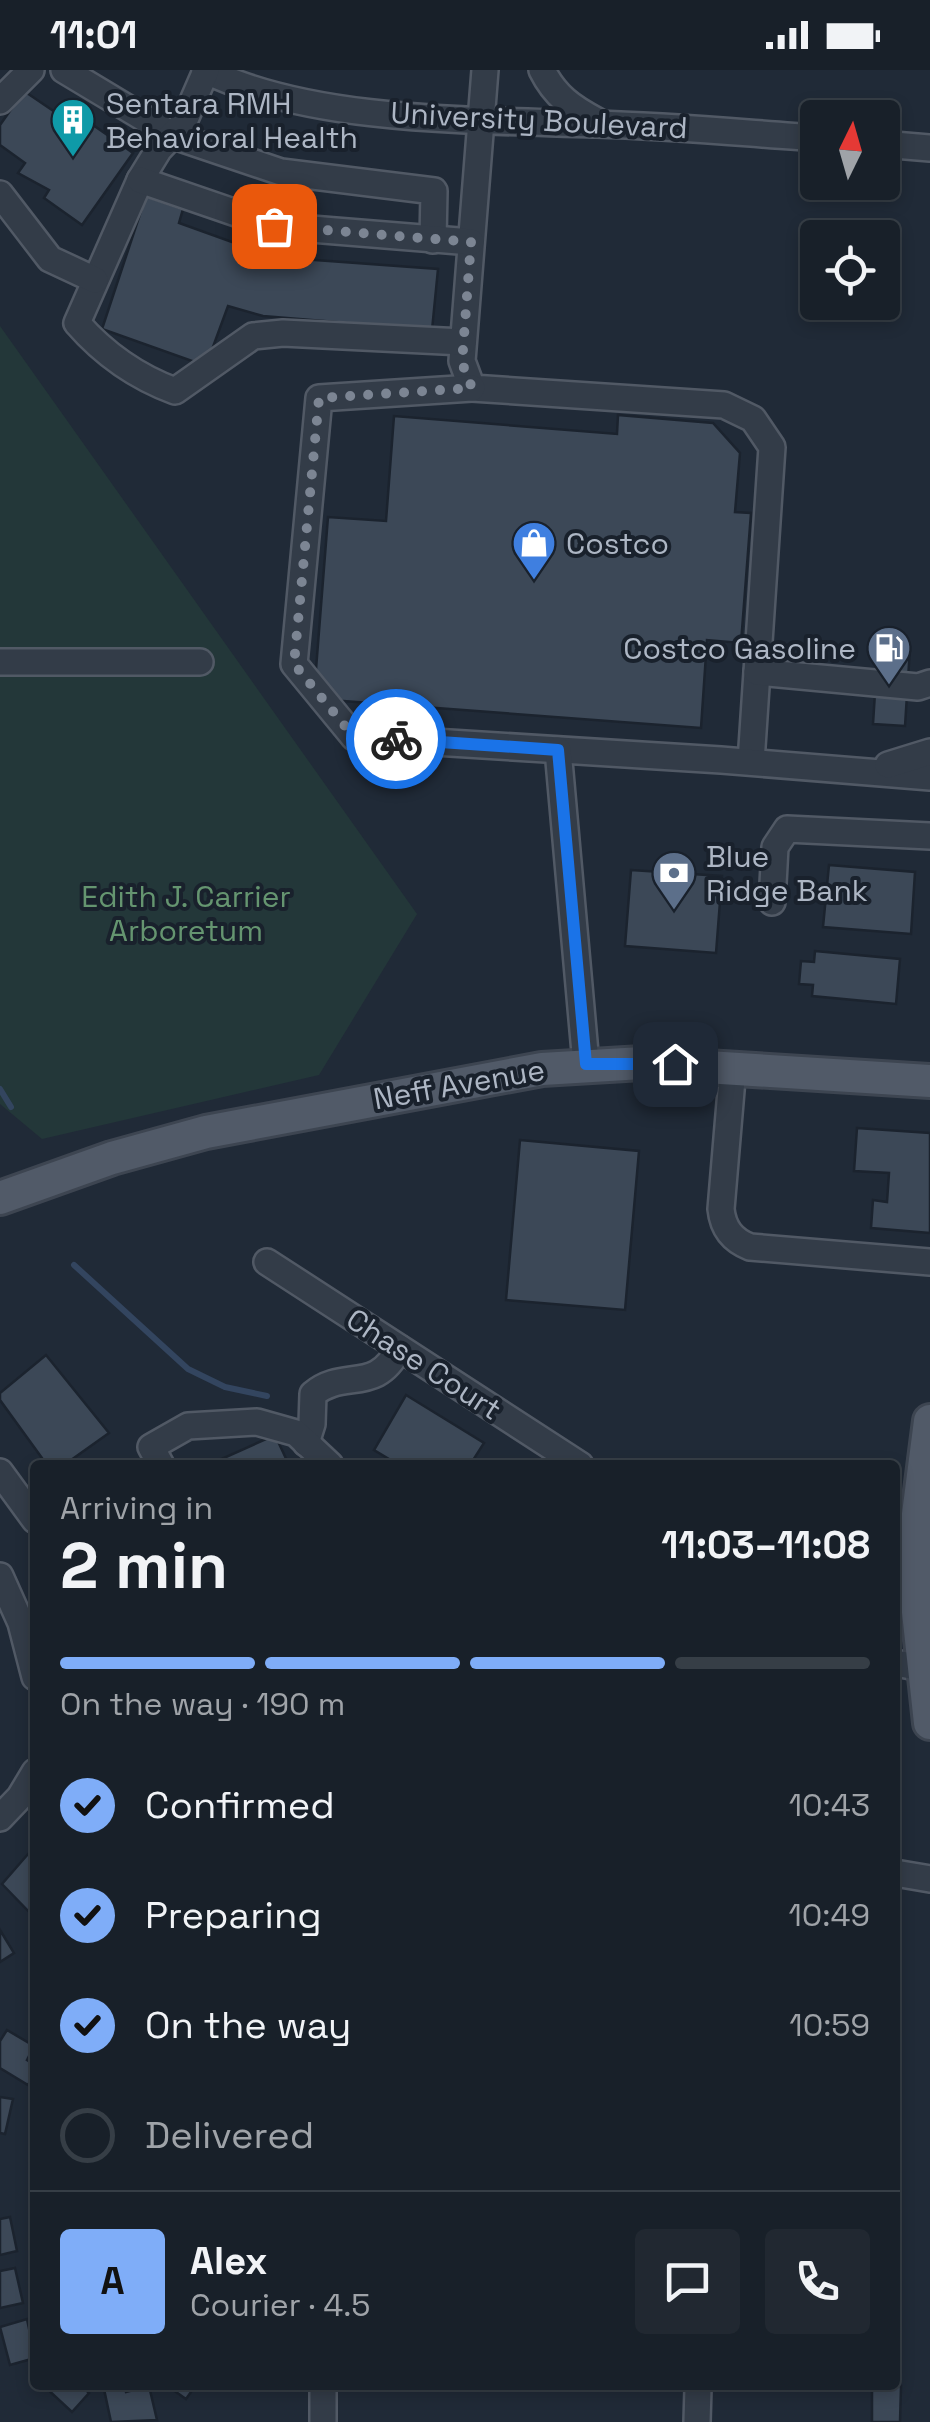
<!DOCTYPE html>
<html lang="en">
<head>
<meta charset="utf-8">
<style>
	:root { --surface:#182029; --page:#212831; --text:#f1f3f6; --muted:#9fa3a8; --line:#363e46; --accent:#7fadf8 }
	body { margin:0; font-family:"Space Grotesk",sans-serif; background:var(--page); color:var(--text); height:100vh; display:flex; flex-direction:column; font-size:38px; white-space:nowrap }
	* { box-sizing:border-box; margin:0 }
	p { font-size:32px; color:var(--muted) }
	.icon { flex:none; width:55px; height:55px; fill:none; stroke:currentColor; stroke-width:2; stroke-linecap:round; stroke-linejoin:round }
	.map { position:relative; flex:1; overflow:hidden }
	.drawer { position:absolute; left:30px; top:1390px; width:870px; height:930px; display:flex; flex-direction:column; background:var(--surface); border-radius:10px; box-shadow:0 5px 15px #0003,0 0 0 2px var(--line) }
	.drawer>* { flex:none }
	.needle { width:65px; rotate:5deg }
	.buttons { position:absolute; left:800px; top:30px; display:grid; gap:20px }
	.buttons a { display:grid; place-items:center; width:100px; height:100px; border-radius:10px; background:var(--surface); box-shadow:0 5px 15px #0003,0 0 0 2px var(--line); font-size:50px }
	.pin { position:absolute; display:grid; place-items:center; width:85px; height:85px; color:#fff; margin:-42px; border-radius:20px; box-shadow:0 5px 15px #0006 }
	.courier { position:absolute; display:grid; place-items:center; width:100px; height:100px; margin:-50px; border:8px solid #1a73e8; border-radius:50%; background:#fff; color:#222; box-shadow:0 2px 12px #0007 }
	.headline em { font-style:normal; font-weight:700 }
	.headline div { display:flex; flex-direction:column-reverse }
	.headline { display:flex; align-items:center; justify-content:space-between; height:170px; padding:0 30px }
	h1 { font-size:65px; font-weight:700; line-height:75px }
	.bar { display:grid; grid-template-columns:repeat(4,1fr); gap:15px 10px; align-content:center; height:120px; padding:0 30px }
	.bar i { height:12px; border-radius:8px; background:var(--line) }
	.bar .active { background:var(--accent) }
	.bar p { grid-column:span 4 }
	.line { display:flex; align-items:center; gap:25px; padding:0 30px; border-top:2px solid var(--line) }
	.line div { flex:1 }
	.round { display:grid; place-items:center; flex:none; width:105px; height:105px; border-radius:10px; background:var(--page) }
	ol { padding:0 30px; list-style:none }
	li { display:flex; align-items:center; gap:30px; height:110px }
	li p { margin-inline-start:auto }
	li .icon { padding:10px; border-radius:50%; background:var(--accent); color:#111; stroke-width:4 }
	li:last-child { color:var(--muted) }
	li i { width:55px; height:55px; border:5px solid var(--line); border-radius:50% }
	.status { display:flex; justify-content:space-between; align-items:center; height:70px; padding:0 50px; background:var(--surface); direction:ltr }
	.status svg { height:28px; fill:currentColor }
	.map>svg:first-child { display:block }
	.green { fill:#233739 }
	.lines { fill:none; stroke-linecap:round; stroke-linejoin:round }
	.stream { stroke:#33455f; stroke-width:6 }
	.building { fill:#3c4857; stroke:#1b232e; stroke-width:2.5 }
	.minor-casing { stroke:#515965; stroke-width:30 }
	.major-casing { stroke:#3d4551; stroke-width:38 }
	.minor { stroke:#333c48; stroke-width:25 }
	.major { stroke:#515a68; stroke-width:32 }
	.done { stroke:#7c8593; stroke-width:10; stroke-dasharray:0 18 }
	.route { stroke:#1a73e8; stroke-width:12 }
	.labels { text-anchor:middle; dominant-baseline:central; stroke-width:8; stroke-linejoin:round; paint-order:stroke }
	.poi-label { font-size:30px; fill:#adb6c4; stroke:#19212c; text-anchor:start }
	.street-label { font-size:30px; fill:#adb6c4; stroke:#19212c }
	.park-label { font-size:30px; fill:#659570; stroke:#19212c }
</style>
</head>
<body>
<div class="status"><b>11:01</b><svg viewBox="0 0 49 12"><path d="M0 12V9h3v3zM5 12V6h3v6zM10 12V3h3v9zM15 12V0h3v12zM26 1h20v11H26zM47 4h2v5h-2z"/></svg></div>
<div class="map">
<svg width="930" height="2352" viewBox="0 0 930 2352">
	<rect width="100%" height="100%" fill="#202a37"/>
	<!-- green -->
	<path class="green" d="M0,256L417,844L319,1005L42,1069L0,1034Z"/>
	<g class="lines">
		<!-- stream -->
		<g class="stream">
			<path d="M0,1019L11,1037"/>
			<path d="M74,1195L188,1299L225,1317L267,1326"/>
		</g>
	</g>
	<!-- building -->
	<g class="building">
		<path d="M24,21L86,63L93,55L133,83L82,155L44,128L49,120L18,103L25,93L0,75V55Z"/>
		<path d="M146,126L183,139L179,153L274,187L438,199L432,260L263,246L228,236L206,296L102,259Z"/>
		<path d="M618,345L713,353L740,383L735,442L751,443L741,573L707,570L701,658L330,630L315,612L328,447L386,451L394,346L617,364Z"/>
		<path d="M878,576L910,578L905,656L873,654Z"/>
		<path d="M829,795L915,802L911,864L823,857Z"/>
		<path d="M631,800L722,806L716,883L625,876Z"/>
		<path d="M815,881L900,889L896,934L812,926L813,915L799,914L801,891L814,892Z"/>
		<path d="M857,1058L930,1063V1163L871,1158L873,1130L887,1132L889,1103L854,1101Z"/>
		<path d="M520,1070L639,1081L625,1240L506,1230Z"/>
		<path d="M46,1285L109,1363L64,1395H47L0,1330V1323Z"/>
		<path d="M406,1325L484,1373L470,1395H399L374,1380Z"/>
		<path d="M275,1365L289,1395H218L217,1391Z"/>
		<path d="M35,1776V1848L2,1814Z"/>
		<path d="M0,1860L14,1883L0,1892Z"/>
		<path d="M7,1960L34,1976L27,1990L35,1995V2003L28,2015L0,1998V1971Z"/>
		<path d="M0,2027L13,2029L5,2064L0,2063Z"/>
		<path d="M10,2147L17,2181L0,2185V2149Z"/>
		<path d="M15,2198L23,2233L0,2238V2201Z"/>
		<path d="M27,2249L35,2288L10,2295L0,2257Z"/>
		<path d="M46,2315H81L89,2323L72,2342L45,2317Z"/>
		<path d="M124,2315L126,2322L149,2316L157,2350L111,2352L104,2319Z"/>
		<path d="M166,2315H196L186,2329Z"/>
		<path d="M872,2316H901L900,2352H872Z"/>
	</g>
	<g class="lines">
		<defs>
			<g id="minor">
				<path d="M64,0L174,66L281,102L434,121L433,170"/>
				<path d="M205,0C312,53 477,50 596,54C670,56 744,63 818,68"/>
				<path d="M485,0L462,291L472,318L724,335L753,349L772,377L751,692"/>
				<path d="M542,0C555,26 572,38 597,51"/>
				<path d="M206,1L183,54L159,79L140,110L77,253C104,284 137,307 175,321L253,266L283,263L463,272"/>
				<path d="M0,31L31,0"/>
				<path d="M882,74L930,78"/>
				<path d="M140,110L274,156L471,172"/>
				<path d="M0,124L50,189L95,210"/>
				<path d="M472,318L319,328L294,594L354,667L721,690L930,707"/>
				<path d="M0,592H200"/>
				<path d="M757,602L918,617L930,613"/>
				<path d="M558,680L586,994"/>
				<path d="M888,695L930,682"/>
				<path d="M772,832L775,777L787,759L930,766"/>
				<path d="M733,997L721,1139C723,1158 732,1170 750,1177L930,1192"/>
				<path d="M267,1192L580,1395"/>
				<path d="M306,1373L312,1354L313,1324C344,1298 376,1325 399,1278"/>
				<path d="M161,1395L151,1377L188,1356L257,1352L296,1363L330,1395"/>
				<path d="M0,1402L35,1450"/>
				<path d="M0,1506L21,1553L35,1607"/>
				<path d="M895,1593L922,1598"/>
				<path d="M0,1748L20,1727L35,1702"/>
				<path d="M895,1803L930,1809"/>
				<path d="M323,2315V2352"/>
				<path d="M697,2352L698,2318"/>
			</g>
			<g id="major">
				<path d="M0,1128L112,1088L206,1062L542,999L642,993L930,1011"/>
				<path d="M930,1351L917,1452L915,1514L930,1653"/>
			</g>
		</defs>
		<!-- minor casing -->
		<use href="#minor" class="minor-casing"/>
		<!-- major casing -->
		<use href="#major" class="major-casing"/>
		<!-- minor -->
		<use href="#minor" class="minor"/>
		<!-- major -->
		<use href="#major" class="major"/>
	</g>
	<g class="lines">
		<!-- done -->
		<path class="done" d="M274,156L471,172L462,293L472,318L319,328L294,594L354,667L396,669"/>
		<!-- route -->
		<path class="route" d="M396,669L558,680L586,994H675"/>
	</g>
	<!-- icons -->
	<defs>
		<symbol id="building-pin" viewBox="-11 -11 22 30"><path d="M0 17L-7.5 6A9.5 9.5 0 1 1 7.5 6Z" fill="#0f9aa8" stroke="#19212c"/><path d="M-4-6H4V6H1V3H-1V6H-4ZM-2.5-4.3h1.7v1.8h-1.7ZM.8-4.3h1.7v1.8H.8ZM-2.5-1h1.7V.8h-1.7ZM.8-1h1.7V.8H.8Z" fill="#fff"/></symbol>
		<symbol id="shop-pin" viewBox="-11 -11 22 30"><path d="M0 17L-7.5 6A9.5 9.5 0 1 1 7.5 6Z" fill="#3f7fe0" stroke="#19212c"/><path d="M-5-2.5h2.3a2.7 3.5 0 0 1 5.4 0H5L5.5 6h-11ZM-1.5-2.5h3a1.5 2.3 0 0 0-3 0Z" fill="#fff"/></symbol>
		<symbol id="fuel-pin" viewBox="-11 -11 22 30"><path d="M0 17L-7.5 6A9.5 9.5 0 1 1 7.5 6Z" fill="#5c6f8a" stroke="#19212c"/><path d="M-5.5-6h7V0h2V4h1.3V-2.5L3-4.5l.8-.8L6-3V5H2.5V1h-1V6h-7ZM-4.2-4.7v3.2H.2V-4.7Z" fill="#fff"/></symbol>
		<symbol id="bank-pin" viewBox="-11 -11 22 30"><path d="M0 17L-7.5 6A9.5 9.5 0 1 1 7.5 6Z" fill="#5c6f8a" stroke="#19212c"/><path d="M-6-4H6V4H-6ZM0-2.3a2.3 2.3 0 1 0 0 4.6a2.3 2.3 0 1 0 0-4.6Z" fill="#fff"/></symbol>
	</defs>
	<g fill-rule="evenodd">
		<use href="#building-pin" x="48" y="25" width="50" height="68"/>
		<use href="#shop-pin" x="509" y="448" width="50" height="68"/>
		<use href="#fuel-pin" x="864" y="553" width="50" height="68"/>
		<use href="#bank-pin" x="649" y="778" width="50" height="68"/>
	</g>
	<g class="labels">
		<!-- poi labels -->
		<g class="poi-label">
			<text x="106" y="33">Sentara RMH<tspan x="106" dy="34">Behavioral Health</tspan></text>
			<text x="566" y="473">Costco</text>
			<text x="856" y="578" text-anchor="end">Costco Gasoline</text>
			<text x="706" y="786">Blue<tspan x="706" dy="34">Ridge Bank</tspan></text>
		</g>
		<!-- street labels -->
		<g class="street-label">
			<text transform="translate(539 50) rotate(3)">University Boulevard</text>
			<text transform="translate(459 1014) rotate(-10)">Neff Avenue</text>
			<text transform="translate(424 1294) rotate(33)">Chase Court</text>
		</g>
		<!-- park labels -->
		<g class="park-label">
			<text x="186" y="826">Edith J. Carrier<tspan x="186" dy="34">Arboretum</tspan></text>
		</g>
	</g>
</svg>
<div class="buttons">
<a><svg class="needle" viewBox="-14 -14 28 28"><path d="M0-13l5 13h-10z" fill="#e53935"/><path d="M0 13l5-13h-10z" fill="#9fa3a8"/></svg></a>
<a><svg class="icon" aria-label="locate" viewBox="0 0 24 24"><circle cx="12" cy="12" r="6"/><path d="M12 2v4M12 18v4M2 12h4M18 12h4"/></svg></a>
</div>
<div class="pin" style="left:274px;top:156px;background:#ea580c"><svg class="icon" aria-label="bag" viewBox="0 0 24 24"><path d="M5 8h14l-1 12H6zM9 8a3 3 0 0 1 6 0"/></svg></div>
<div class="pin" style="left:675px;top:994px;background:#1f2937"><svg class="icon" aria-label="home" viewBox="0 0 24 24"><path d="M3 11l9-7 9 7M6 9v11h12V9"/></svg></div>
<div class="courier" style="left:396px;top:669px"><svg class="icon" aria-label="bike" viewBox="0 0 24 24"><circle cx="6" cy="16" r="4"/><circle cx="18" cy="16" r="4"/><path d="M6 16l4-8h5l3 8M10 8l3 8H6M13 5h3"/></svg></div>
<section class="drawer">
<div class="headline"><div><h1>2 min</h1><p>Arriving in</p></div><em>11:03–11:08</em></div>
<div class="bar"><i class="active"></i><i class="active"></i><i class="active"></i><i></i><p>On the way · 190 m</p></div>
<ol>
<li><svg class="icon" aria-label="check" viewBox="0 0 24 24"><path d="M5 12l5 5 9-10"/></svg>Confirmed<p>10:43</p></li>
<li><svg class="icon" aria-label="check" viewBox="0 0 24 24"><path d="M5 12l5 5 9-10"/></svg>Preparing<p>10:49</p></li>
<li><svg class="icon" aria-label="check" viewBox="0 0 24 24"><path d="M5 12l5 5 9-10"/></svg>On the way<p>10:59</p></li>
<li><i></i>Delivered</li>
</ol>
<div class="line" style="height:180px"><b class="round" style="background:var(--accent);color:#111">A</b><div><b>Alex</b><p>Courier · 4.5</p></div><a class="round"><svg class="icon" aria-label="chat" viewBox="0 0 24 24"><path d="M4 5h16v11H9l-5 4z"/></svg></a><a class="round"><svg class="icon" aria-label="phone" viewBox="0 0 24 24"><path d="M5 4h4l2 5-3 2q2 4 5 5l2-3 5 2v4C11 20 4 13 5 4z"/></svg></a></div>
</section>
</div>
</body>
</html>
